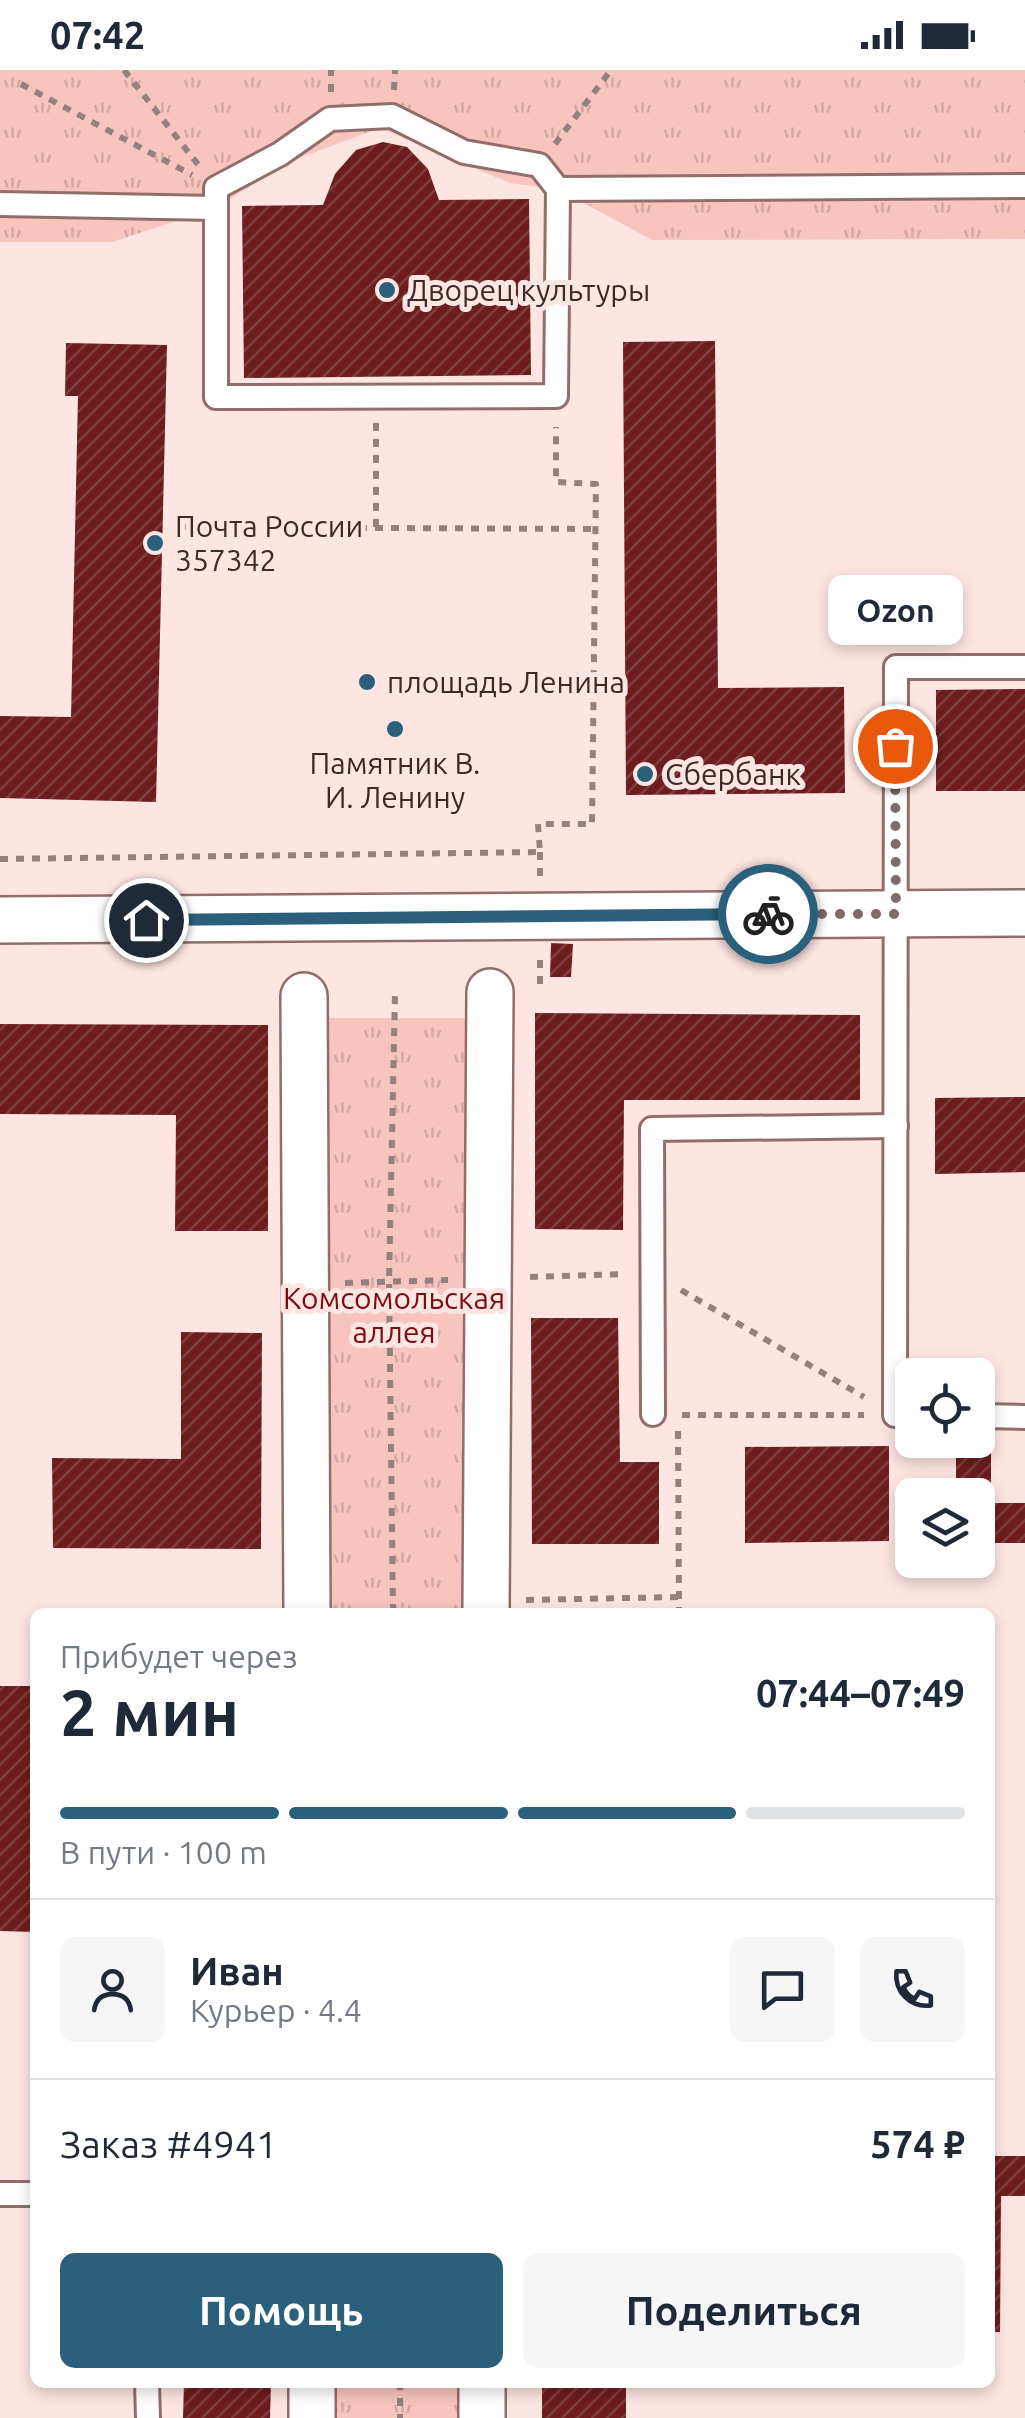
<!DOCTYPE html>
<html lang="ru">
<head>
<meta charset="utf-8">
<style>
	:root { --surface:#fff; --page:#f6f6f7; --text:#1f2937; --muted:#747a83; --line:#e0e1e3; --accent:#2b607c }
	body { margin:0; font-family:Ubuntu,sans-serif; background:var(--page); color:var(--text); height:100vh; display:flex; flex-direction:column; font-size:38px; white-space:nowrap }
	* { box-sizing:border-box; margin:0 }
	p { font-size:32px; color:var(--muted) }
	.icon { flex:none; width:55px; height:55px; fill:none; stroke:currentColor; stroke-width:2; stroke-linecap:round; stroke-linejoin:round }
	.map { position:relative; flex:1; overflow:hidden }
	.drawer { position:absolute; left:30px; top:1538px; width:965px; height:780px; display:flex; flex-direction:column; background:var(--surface); border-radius:15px; box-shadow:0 5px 15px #0003 }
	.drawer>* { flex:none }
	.controls { position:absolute; left:895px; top:1288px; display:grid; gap:20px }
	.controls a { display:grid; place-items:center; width:100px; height:100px; border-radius:15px; background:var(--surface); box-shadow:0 5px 15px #0003; font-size:50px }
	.pin { position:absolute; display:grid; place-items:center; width:85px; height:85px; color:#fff; margin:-42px; border:5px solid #fff; border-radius:50%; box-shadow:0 2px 10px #0007 }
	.courier { position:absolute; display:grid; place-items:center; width:100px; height:100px; margin:-50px; border:8px solid #2b607c; border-radius:50%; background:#fff; color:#222; box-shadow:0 2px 12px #0007 }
	.bubble { position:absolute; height:70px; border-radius:15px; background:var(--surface); box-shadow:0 5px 15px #0003; font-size:32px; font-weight:700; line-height:70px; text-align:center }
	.head em { font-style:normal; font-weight:700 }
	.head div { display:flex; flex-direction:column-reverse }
	.head { display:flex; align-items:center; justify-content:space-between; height:170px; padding:0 30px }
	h1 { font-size:65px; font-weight:700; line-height:75px }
	.bar { display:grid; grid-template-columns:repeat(4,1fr); gap:15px 10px; align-content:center; height:120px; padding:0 30px }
	.bar i { height:12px; border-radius:8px; background:var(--line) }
	.bar .selected { background:var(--accent) }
	.bar p { grid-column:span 4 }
	.line { display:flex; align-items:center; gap:25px; padding:0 30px; border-top:2px solid var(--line) }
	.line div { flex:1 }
	.round { display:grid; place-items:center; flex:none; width:105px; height:105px; border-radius:15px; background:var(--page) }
	.primary-button { display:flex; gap:20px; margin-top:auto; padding:20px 30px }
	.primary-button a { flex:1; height:115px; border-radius:15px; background:var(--accent); color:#fff; font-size:40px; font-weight:700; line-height:115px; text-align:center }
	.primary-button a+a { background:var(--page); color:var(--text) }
	.status { display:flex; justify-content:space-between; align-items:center; height:70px; padding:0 50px; background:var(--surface); direction:ltr }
	.status svg { height:28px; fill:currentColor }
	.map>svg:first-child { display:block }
	.grass { fill:url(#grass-tufts) }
	.building { fill:url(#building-hatch) }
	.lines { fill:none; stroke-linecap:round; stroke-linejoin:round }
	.service-casing { stroke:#926e6b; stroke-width:28 }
	.minor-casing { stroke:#926e6b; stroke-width:50 }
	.path { stroke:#94817e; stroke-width:6; stroke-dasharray:8 8; stroke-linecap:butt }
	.service { stroke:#fff; stroke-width:22 }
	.minor { stroke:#fff; stroke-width:45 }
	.done { stroke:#7e6c6a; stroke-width:10; stroke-dasharray:0 18 }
	.route { stroke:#2b607c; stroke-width:12 }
	.poi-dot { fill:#2b607c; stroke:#fde5e2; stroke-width:4 }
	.labels { text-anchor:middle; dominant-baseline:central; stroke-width:10; stroke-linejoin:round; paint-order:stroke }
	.poi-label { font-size:30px; fill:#3a2b29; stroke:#fde5e2; text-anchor:start }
	.park-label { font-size:30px; fill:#7b0b14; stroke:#fde5e2 }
</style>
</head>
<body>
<div class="status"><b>07:42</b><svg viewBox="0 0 49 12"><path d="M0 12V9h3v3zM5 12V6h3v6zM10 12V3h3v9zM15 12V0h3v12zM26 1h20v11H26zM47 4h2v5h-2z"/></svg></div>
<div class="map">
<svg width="1025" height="2348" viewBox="0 0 1025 2348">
	<defs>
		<pattern id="grass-tufts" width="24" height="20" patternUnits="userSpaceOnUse" patternTransform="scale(2.5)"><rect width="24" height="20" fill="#f7c4be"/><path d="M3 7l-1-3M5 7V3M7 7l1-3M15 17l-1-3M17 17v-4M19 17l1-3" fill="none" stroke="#d4a9a3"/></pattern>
		<pattern id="building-hatch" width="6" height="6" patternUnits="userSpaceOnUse" patternTransform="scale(2.5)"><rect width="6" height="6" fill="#6d1d1d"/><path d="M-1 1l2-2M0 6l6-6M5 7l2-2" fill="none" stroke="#7e3d3d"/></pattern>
	</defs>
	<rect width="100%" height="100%" fill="#fde5e2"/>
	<!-- grass -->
	<g class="grass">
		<path d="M0,0H1025V169L652,170L558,119L510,113L380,58L288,92L216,138L112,172H0Z"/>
		<path d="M321,948H467L464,1542H325Z"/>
		<path d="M330,2313H462L461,2348H330Z"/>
	</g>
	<!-- building -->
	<g class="building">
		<path d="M383,72L407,77L428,99L439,130L529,129L531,305L244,308L242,136L323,135L335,104L356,80Z"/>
		<path d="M715,271L718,618L844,617L845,723L626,725L623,272Z"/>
		<path d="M66,273L167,275L156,732L0,728V646L71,647L78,326H65Z"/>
		<path d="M1025,619V721H936V620Z"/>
		<path d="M551,873L573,874L571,907H550Z"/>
		<path d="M535,943L860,945V1030H624L623,1160L535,1159Z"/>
		<path d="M0,954L268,955V1161H175L176,1045L0,1044Z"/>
		<path d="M1025,1027V1102L935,1104V1028Z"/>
		<path d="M531,1248H618L620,1392H659V1474H532Z"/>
		<path d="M181,1262L262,1263L261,1479L53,1478L52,1388L181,1389Z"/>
		<path d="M991,1368V1433H1025V1473H978V1425H956V1370Z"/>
		<path d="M889,1376V1471L745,1473V1377Z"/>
		<path d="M0,1616H35V1862L0,1861Z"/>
		<path d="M990,2086H1025V2126H1001L1000,2262H990Z"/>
		<path d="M184,2312H271L270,2348H183Z"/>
		<rect x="542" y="2312" width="84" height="36"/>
	</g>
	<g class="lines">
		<defs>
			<g id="service">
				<path d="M392,46L464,82L539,95L558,119L556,326L216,327V118L280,84L330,49Z"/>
				<path d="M558,119L1025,116"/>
				<path d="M0,134L216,138"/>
				<path d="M653,1344L652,1059L896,1056"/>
				<path d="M912,1345H895L896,597H1025"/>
				<path d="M978,1346L1025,1347"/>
				<path d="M0,2124H35"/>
				<path d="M147,2312L148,2348"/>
			</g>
			<g id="minor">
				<path d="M0,850L1025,843"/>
				<path d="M304,926L307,1542"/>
				<path d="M486,1542L490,922"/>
				<path d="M312,2312V2348"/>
				<path d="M482,2348V2312"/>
			</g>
		</defs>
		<!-- service casing -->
		<use href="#service" class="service-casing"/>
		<!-- minor casing -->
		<use href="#minor" class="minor-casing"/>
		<!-- path -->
		<g class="path">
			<path d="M124,0L200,97"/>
			<path d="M21,14L192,105"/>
			<path d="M394,20L395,0"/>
			<path d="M331,22V0"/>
			<path d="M555,74L611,0"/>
			<path d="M183,457L594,459"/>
			<path d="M376,457V353"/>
			<path d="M540,782V806"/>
			<path d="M0,789L540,782L538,754H592L596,414L556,412V357"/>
			<path d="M540,914V888"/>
			<path d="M530,1207L623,1204"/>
			<path d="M345,1213L448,1210"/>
			<path d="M681,1220L864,1327"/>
			<path d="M682,1345H864"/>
			<path d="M678,1361L679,1542"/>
			<path d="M526,1530L679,1527"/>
			<path d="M393,1542L389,1211L395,924"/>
			<path d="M400,2312V2348"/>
		</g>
		<!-- service -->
		<use href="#service" class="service"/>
		<!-- minor -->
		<use href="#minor" class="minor"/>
	</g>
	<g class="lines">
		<!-- done -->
		<path class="done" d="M768,844H896L895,676"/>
		<!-- route -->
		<path class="route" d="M146,850L768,844"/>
	</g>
	<!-- markers -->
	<g class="poi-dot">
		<circle cx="387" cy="220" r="10"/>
		<circle cx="155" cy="473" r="10"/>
		<circle cx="367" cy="612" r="10"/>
		<circle cx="395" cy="659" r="10"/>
		<circle cx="645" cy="704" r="10"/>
	</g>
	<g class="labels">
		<!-- poi labels -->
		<g class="poi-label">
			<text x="407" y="220">Дворец культуры</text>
			<text x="175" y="456">Почта России<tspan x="175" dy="34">357342</tspan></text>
			<text x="387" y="612">площадь Ленина</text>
			<text x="395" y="693" text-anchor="middle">Памятник В.<tspan x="395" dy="34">И. Ленину</tspan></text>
			<text x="665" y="704">Сбербанк</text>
		</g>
		<!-- park labels -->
		<g class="park-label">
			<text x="394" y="1228">Комсомольская<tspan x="394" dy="34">аллея</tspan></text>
		</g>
	</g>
</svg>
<div class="controls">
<a><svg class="icon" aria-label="locate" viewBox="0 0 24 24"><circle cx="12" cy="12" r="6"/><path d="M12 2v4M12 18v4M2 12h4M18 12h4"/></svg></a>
<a><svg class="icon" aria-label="layers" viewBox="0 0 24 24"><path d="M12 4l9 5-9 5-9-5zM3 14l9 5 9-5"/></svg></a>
</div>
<div class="pin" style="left:895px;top:676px;background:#ea580c"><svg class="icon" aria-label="bag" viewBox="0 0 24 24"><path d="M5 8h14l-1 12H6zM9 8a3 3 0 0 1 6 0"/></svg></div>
<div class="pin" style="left:146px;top:850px;background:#1f2937"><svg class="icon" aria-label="home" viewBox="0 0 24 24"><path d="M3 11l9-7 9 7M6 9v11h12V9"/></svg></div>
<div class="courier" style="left:768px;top:844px"><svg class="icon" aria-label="bike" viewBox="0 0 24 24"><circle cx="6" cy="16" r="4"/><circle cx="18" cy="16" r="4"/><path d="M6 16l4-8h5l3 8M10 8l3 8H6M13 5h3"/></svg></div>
<div class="bubble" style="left:828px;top:505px;width:135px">Ozon</div>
<section class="drawer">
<div class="head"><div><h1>2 мин</h1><p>Прибудет через</p></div><em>07:44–07:49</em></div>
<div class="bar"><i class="selected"></i><i class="selected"></i><i class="selected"></i><i></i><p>В пути · 100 m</p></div>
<div class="line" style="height:180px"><a class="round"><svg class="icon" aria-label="person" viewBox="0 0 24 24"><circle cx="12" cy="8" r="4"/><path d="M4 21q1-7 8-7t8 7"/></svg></a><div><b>Иван</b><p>Курьер · 4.4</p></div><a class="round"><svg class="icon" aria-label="chat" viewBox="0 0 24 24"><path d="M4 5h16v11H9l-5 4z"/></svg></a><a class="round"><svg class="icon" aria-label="phone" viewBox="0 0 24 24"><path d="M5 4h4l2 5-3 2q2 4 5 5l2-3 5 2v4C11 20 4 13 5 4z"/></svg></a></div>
<div class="line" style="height:130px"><div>Заказ #4941</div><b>574 ₽</b></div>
<div class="primary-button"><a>Помощь</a><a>Поделиться</a></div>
</section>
</div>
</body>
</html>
